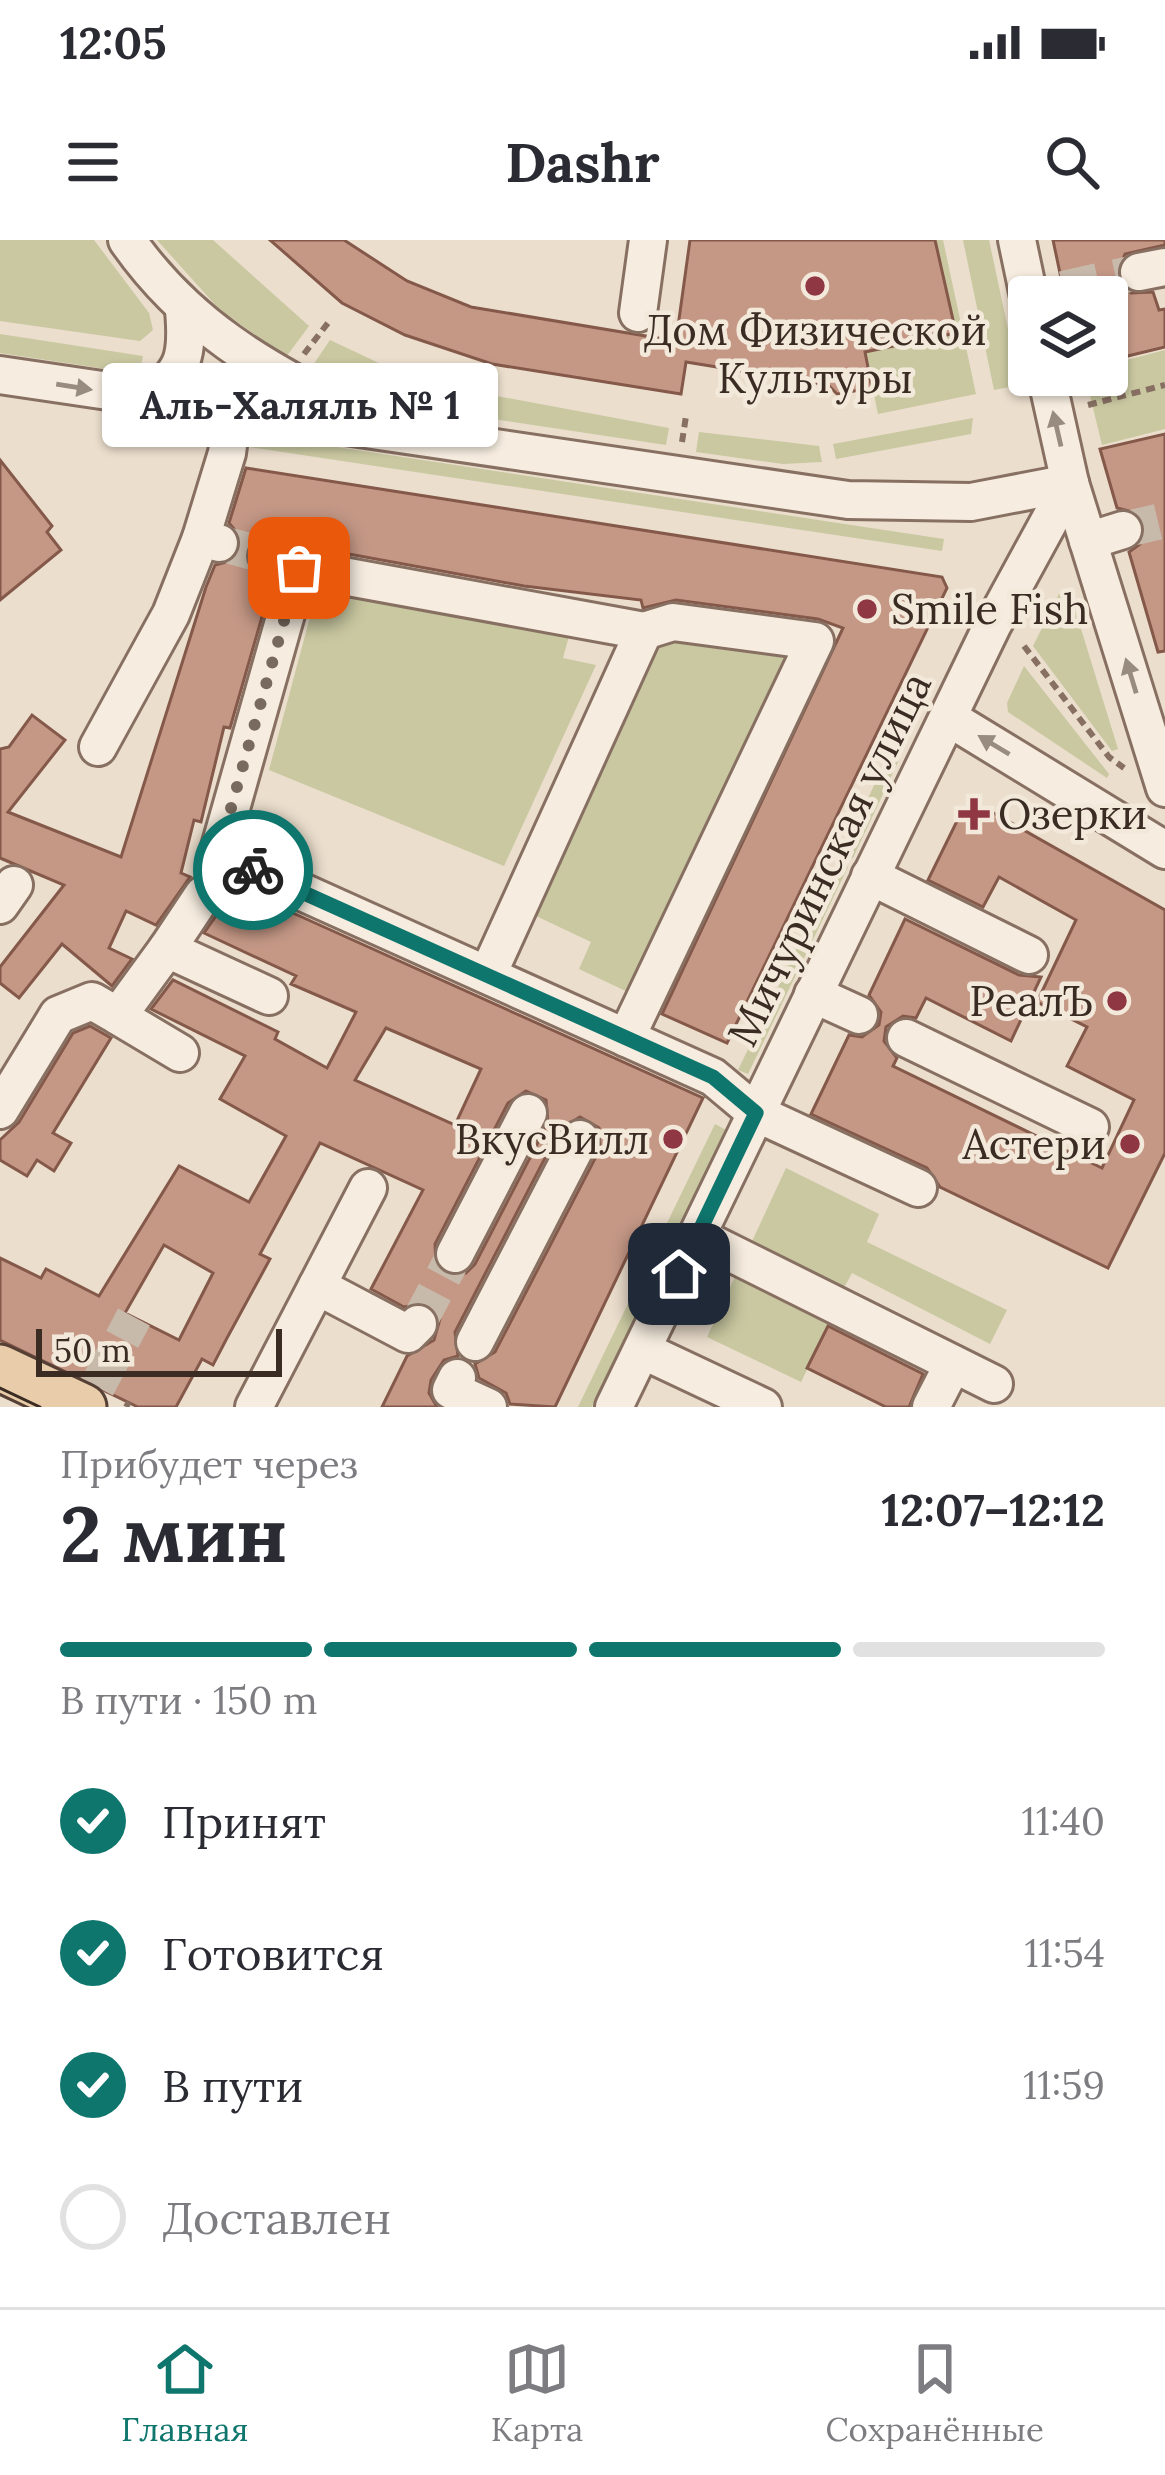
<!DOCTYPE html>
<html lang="ru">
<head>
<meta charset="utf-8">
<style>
	:root { --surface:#fff; --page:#f2f2f3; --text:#2b2b33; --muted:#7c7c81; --line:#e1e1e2; --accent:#0f766e }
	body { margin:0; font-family:Lora,serif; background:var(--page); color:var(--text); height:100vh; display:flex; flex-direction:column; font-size:45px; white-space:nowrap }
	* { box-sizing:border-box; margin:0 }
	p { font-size:39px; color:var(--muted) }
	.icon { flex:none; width:66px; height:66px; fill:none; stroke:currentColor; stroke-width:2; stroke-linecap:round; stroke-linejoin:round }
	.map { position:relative; height:1167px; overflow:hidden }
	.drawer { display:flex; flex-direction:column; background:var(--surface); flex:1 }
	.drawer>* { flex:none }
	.tools { position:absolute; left:1008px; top:36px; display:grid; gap:24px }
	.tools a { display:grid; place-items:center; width:120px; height:120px; border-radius:12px; background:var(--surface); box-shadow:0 3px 9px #0004; font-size:60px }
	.scale { position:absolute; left:36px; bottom:30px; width:246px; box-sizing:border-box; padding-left:12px; border:6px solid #3a2b23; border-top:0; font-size:33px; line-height:42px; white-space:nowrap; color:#3a2b23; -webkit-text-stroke:9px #f3e9db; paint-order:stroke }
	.pin { position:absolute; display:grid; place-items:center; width:102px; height:102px; color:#fff; margin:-51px; border-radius:24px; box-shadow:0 6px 18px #0006 }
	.courier { position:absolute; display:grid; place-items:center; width:120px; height:120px; margin:-60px; border:9px solid #0f766e; border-radius:50%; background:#fff; color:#222; box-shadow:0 3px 15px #0007 }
	.bubble { position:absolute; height:84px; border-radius:12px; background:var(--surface); box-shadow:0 3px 9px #0004; font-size:39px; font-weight:700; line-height:84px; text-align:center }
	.summary em { font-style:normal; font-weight:700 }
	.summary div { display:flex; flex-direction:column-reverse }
	.summary { display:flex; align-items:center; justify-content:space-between; height:204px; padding:0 60px }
	h1 { font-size:78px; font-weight:700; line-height:90px }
	.bar { display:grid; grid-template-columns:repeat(4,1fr); gap:18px 12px; align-content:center; height:144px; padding:0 60px }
	.bar i { height:15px; border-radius:9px; background:var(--line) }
	.bar .active { background:var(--accent) }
	.bar p { grid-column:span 4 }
	ol { padding:0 60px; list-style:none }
	li { display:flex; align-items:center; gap:36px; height:132px }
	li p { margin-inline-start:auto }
	li .icon { padding:12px; border-radius:50%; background:var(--accent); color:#fff; stroke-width:4 }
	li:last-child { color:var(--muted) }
	li i { width:66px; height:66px; border:6px solid var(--line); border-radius:50% }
	.status { display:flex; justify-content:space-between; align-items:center; height:84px; padding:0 60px; background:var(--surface); direction:ltr }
	.status svg { height:33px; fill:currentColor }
	header { display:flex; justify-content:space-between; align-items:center; height:156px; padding:0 60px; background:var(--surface); font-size:54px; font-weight:700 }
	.tabs { display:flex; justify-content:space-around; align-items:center; height:168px; border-top:3px solid var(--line); background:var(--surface); font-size:33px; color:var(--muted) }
	.tabs a { display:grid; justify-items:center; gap:6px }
	.tabs .active { color:var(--accent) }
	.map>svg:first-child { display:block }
	.green { fill:#c9c8a1 }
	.building { fill:#c59886; stroke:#84594a; stroke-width:3; fill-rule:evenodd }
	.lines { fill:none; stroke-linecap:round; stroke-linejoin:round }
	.minor-tunnel { stroke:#c8baab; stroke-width:36; stroke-dasharray:36 18; stroke-linecap:butt }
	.minor-casing { stroke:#877062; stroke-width:42 }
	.major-casing { stroke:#564035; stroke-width:51 }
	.path { stroke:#877062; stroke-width:6; stroke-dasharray:9 6; stroke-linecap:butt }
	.minor { stroke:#f6ecdf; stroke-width:36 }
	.major { stroke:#e9cdaa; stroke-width:45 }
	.tram { stroke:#3a2b23; stroke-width:3 }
	.oneway { fill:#988c81 }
	.done { stroke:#786a5e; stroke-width:12; stroke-dasharray:0 21.6 }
	.route { stroke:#0f766e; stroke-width:15 }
	.poi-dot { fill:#903744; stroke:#f3e9db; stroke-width:4.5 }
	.labels { text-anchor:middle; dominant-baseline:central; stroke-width:9; stroke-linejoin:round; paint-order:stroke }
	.poi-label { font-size:42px; fill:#3a2b23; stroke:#f3e9db; text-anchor:end }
	.street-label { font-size:42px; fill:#3a2b23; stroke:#f3e9db }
</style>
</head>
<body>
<div class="status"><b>12:05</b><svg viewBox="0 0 49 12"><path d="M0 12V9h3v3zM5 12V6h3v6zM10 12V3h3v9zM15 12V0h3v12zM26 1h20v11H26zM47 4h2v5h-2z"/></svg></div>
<header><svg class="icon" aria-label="menu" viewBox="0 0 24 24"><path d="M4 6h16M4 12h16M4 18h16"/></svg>Dashr<svg class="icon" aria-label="search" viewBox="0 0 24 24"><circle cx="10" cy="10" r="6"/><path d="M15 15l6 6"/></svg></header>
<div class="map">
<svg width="1165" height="1167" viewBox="0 0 1165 1167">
	<rect width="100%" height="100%" fill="#ebdecd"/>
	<!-- green -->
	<g class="green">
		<path d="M0,0H94L149,73L153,90L140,101L0,81Z"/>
		<path d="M157,0H213L309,86L286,117L219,69Z"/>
		<path d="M935,0H943L976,154L878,174L865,112L955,92Z"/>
		<path d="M963,0H989L1020,145L994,150Z"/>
		<path d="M0,94L143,116L139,134L0,113Z"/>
		<path d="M330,100L398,132L387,162L309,131Z"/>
		<path d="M1165,110V189L1102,205L1085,135H1107V125Z"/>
		<path d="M427,143L669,188L666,205L420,168Z"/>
		<path d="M973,178L971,194L836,219L833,204Z"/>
		<path d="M699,192L819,206L822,222L783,224L696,212Z"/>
		<path d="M250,194L944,299L942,311L249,207Z"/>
		<path d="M317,351L569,396L563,418L596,425L504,626L269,530Z"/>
		<path d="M1070,353L1118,509L1112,511L1033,406L1059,354Z"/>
		<path d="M662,399L796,411L630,753L579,729L591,702L536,676Z"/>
		<path d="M1024,426L1109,534L1107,538L1008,472L1007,463Z"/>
		<path d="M917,455L927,460L853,618L842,613Z"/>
		<path d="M838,623L848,627L748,834L738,830Z"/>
		<path d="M715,884L726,890L592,1167H578Z"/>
		<path d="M786,928L879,974L867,1002L1007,1070L990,1104L852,1033L839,1057L748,1010Z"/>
		<path d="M739,1028L834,1075L801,1142L707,1097Z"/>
	</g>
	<!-- building -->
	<g class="building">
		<path d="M270,0H344L407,41L471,67L676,101L690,0H935L956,93L865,112L872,148L837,154L828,145L686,122L681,154L492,124L405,95L342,63Z"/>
		<path d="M1053,0H1165V5L1125,14L1117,35L1131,53L1153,52L1159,70L1165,69V107L1107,121V57H1065Z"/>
		<path d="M1165,194V411L1158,412L1129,312L1140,304L1145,284L1137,273L1117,268L1100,209Z"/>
		<path d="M0,220L52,286L47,292L61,310L0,360Z"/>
		<path d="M246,228L942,337L947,348L727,803L662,774L843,388L818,379L676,360L643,368L641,360L524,346L305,306L264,294L252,299L245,319L250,331L272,342L230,488L224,487L201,582L194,580L181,633L190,637L156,685L126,671L109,708L132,719L112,746L62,704L19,758L0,743V727L64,645L0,618V509L9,507L32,475L65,500L8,572L121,617L206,347L215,325L234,320L240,310V296L229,283Z"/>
		<path d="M972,566L990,571L1165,670V913L1108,1028L940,947L927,928L811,874L849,795L862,797L879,785L881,772L869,755L905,679L1019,735L1041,737L1011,801L926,758L916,778L903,776L886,787L884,801L897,818L893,826L1102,928L1134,860L1067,826L1087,787L1037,762L1076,680L999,637L983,667L928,640L959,577Z"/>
		<path d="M273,664L703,858L555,1167L510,1164L506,1153L479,1138L475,1124L495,1112L600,909L599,888L580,877L560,889L455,1092L458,1116L444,1120L431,1140L429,1153L437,1167H382L407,1116L434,1100L440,1079L425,1063L404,1067L371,1049L423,950L320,903L260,1014L270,1019L227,1098L213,1125L202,1119L176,1167H138L0,1100V1018L41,1038L46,1029L99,1056L179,926L249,962L286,896L220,859L245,816L151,769L173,740L278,792L275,799L327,828L356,772L291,744L296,736L204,693L223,666L264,685ZM386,788L481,829L455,885L355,840ZM526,851L546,860L548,883L475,1024L466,1033L446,1034L436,1025L435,1004L508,863ZM164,1005L213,1033L179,1100L125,1073Z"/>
		<path d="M90,786L111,798L53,893L71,903L54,931L37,920L27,936L0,920V900L19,882L73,793Z"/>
		<path d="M828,1086L923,1134L909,1167H886L807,1128Z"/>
	</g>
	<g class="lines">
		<!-- minor-tunnel -->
		<g class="minor-tunnel">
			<path d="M1063,49L1139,32"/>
			<path d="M1123,290L1165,280"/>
			<path d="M223,304L267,316"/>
			<path d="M418,1084L455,1014"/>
			<path d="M97,1147L134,1077"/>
		</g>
		<defs>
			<g id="minor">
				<path d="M127,0C186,85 263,129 354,174"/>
				<path d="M1017,0L1029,57"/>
				<path d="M1139,32L1165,27"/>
				<path d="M638,73L648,0"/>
				<path d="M0,135L848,260L971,262L1070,243"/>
				<path d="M1046,135L1070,243L1165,548"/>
				<path d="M147,159C185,132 188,115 184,70"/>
				<path d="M1088,301L1123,290"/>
				<path d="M219,303L201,298L227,213L233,169"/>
				<path d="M267,316L299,328L644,391L488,734"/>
				<path d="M299,328L218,614L713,837L756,873L918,948"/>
				<path d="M949,478L1165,610"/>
				<path d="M98,507L171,374L201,298"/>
				<path d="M870,636L1029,715"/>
				<path d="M0,665L14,645"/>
				<path d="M167,709L203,655"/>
				<path d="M813,754L859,775"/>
				<path d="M118,776L180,813"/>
				<path d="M626,798L815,401L673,382L644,391"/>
				<path d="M906,798L1090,887"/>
				<path d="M0,870L58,775L92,761L118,776L167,709L269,756"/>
				<path d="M697,996L994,1144"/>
				<path d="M455,1014L528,873"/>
				<path d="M317,1046L408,1094L418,1084"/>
				<path d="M475,1102L580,899"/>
				<path d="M642,1110L763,1167"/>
				<path d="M457,1138L451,1150L488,1167"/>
				<path d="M254,1167L368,948"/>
				<path d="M614,1167L992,386L1070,243"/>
				<path d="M931,1167L953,1124"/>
			</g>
			<path id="major" d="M0,1128L83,1167"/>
		</defs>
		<!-- minor casing -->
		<use href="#minor" class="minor-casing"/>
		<!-- major casing -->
		<use href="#major" class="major-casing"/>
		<!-- path -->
		<g class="path">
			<path d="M304,114L331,79"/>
			<path d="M406,163L418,120"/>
			<path d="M1088,165L1165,145"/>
			<path d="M444,168L451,130"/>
			<path d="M682,202L686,176"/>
			<path d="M1024,406L1109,517L1124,528"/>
			<path d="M126,1167L129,1162"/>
		</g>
		<!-- minor -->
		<use href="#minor" class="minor"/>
		<!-- major -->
		<use href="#major" class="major"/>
		<!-- tram -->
		<path class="tram" d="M0,1148L40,1167"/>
	</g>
	<!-- one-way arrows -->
	<defs><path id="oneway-solid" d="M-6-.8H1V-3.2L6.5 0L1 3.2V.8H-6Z" transform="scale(3)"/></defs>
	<g class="oneway">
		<use href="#oneway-solid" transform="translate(74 147) rotate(9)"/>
		<use href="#oneway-solid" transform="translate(1057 189) rotate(-103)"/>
		<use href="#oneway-solid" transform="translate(1131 436) rotate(-107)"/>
		<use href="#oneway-solid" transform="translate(994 505) rotate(-149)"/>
	</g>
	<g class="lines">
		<!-- done -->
		<path class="done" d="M253,630L218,614L299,328"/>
		<!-- route -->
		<path class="route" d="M253,630L713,837L756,873L679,1034"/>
	</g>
	<!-- markers -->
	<g class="poi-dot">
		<circle cx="815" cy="46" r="12"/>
		<circle cx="867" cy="369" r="12"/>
		<path d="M968 556h12v12h12v12h-12v12h-12v-12h-12v-12h12z"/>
		<circle cx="1117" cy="761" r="12"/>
		<circle cx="673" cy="899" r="12"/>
		<circle cx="1130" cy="904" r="12"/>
	</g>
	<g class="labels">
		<!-- poi labels -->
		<g class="poi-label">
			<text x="815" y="90" text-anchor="middle">Дом Физической<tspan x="815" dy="48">Культуры</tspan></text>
			<text x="891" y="369" text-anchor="start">Smile Fish</text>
			<text x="998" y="574" text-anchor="start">Озерки</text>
			<text x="1093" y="761">РеалЪ</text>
			<text x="649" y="899">ВкусВилл</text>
			<text x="1106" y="904">Астери</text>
		</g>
		<!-- street labels -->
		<g class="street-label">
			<text transform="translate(829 619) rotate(-64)">Мичуринская улица</text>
		</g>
	</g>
</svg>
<div class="tools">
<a><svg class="icon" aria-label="layers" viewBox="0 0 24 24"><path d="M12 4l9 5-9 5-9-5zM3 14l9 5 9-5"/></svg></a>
</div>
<div class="scale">50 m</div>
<div class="pin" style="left:299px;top:328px;background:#ea580c"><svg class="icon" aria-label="bag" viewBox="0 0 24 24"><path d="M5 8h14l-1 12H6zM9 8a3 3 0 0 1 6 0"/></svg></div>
<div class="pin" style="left:679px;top:1034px;background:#1f2937"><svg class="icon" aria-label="home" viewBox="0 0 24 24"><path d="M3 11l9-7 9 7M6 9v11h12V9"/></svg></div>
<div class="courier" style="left:253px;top:630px"><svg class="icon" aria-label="bike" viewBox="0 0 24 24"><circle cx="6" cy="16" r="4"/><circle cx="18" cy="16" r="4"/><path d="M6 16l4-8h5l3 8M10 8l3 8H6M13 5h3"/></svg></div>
<div class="bubble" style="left:102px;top:123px;width:396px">Аль-Халяль № 1</div>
</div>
<section class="drawer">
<div class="summary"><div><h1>2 мин</h1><p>Прибудет через</p></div><em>12:07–12:12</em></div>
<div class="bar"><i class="active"></i><i class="active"></i><i class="active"></i><i></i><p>В пути · 150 m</p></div>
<ol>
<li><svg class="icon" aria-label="check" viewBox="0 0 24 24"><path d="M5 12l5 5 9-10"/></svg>Принят<p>11:40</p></li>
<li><svg class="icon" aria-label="check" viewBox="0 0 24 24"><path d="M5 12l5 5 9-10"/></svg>Готовится<p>11:54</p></li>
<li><svg class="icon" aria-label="check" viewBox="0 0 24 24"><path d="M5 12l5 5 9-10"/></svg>В пути<p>11:59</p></li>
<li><i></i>Доставлен</li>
</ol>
</section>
<nav class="tabs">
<a class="active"><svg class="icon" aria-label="home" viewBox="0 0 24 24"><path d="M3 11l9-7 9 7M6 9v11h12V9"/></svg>Главная</a>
<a><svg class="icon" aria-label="map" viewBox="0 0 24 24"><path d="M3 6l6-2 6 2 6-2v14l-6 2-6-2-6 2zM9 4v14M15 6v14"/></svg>Карта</a>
<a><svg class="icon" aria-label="saved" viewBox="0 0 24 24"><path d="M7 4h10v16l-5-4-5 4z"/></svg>Сохранённые</a>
</nav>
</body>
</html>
